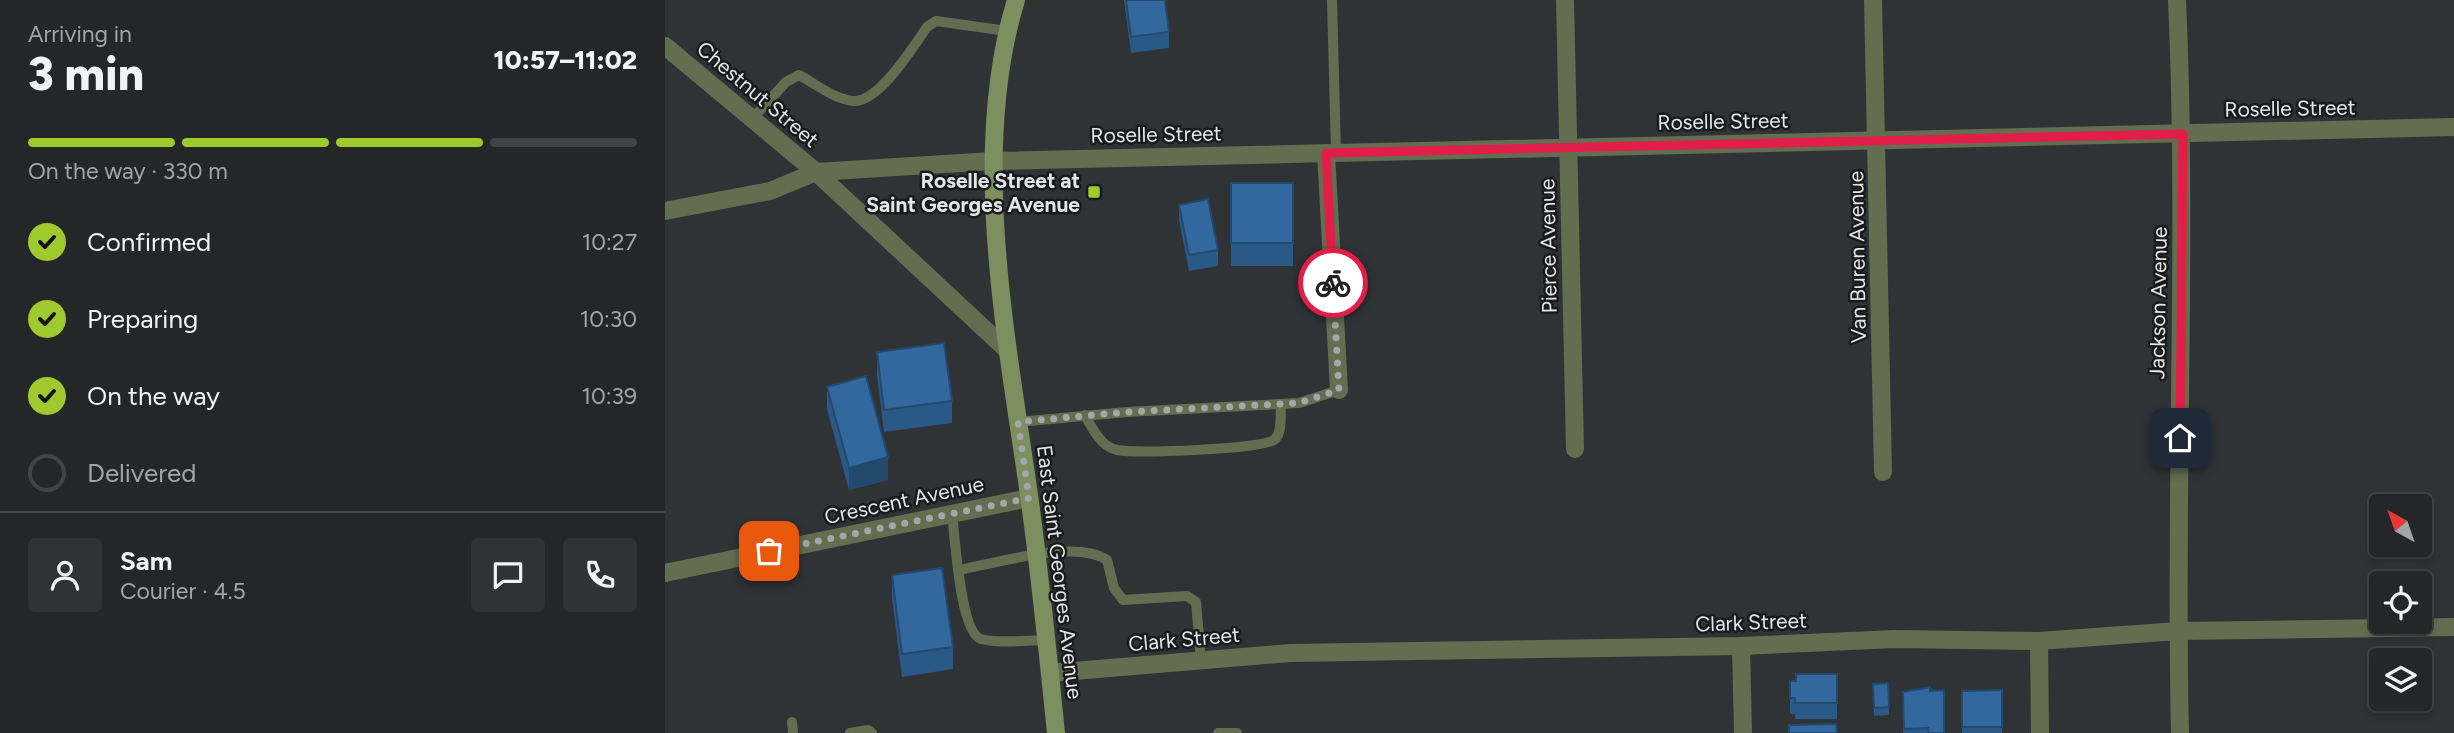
<!DOCTYPE html>
<html lang="en">
<head>
<meta charset="utf-8">
<style>
	:root { --surface:#242628; --page:#303234; --text:#f1f3f6; --muted:#a3a5a8; --line:#414345; --accent:#9eca2e }
	body { margin:0; font-family:Figtree,sans-serif; background:var(--page); color:var(--text); height:100vh; display:flex; flex-direction:column; font-size:26px; white-space:nowrap }
	* { box-sizing:border-box; margin:0 }
	p { font-size:23px; color:var(--muted) }
	.icon { flex:none; width:38px; height:38px; fill:none; stroke:currentColor; stroke-width:2; stroke-linecap:round; stroke-linejoin:round }
	.map { position:relative; flex:1; overflow:hidden }
	.details { display:flex; flex-direction:column; background:var(--surface); width:665px }
	.details>* { flex:none }
	.needle { width:46px; rotate:320deg }
	.fabs { position:absolute; left:1704px; top:494px; display:grid; gap:14px }
	.fabs a { display:grid; place-items:center; width:63px; height:63px; border-radius:7px; background:var(--surface); box-shadow:0 4px 10px #0003,0 0 0 2px var(--line); font-size:35px }
	.pin { position:absolute; display:grid; place-items:center; width:60px; height:60px; color:#fff; margin:-30px; border-radius:14px; box-shadow:0 4px 10px #0006 }
	.courier { position:absolute; display:grid; place-items:center; width:70px; height:70px; margin:-35px; border:5px solid #e11d48; border-radius:50%; background:#fff; color:#222; box-shadow:0 2px 9px #0007 }
	.summary em { font-style:normal; font-weight:800 }
	.summary div { display:flex; flex-direction:column-reverse }
	.summary { display:flex; align-items:center; justify-content:space-between; height:119px; padding:0 28px }
	h1 { font-size:46px; font-weight:800; line-height:52px }
	.bar { display:grid; grid-template-columns:repeat(4,1fr); gap:10px 7px; align-content:center; height:84px; padding:0 28px }
	.bar i { height:9px; border-radius:5px; background:var(--line) }
	.bar .selected { background:var(--accent) }
	.bar p { grid-column:span 4 }
	.line { display:flex; align-items:center; gap:18px; padding:0 28px; border-top:2px solid var(--line) }
	.line div { flex:1 }
	.round { display:grid; place-items:center; flex:none; width:74px; height:74px; border-radius:7px; background:var(--page) }
	ol { padding:0 28px; list-style:none }
	li { display:flex; align-items:center; gap:21px; height:77px }
	li p { margin-inline-start:auto }
	li .icon { padding:7px; border-radius:50%; background:var(--accent); color:#111; stroke-width:4 }
	li:last-child { color:var(--muted) }
	li i { width:38px; height:38px; border:4px solid var(--line); border-radius:50% }
	main { display:flex; flex:1; min-height:0 }
	.map>svg:first-child { display:block }
	.lines { fill:none; stroke-linecap:round; stroke-linejoin:round }
	.service { stroke:#636d50; stroke-width:10 }
	.minor { stroke:#636d50; stroke-width:18 }
	.tertiary { stroke:#636d50; stroke-width:18 }
	.secondary { stroke:#7d8e5f; stroke-width:18 }
	.wall { fill:#2b5987 }
	.shaded-wall { fill:#23496e }
	.building { fill:#32689d; stroke:#23496e; stroke-width:2 }
	.done { stroke:#a4a7a9; stroke-width:7; stroke-dasharray:0 12.6 }
	.route { stroke:#e11d48; stroke-width:9 }
	.poi-dot { fill:#9eca2e; stroke:#191a1c; stroke-width:2.5 }
	.labels { text-anchor:middle; dominant-baseline:central; stroke-width:5; stroke-linejoin:round; paint-order:stroke }
	.street-label { font-size:21px; fill:#e3e5e7; stroke:#191a1c }
	.poi-label { font-size:21px; font-weight:bold; fill:#e3e5e7; stroke:#191a1c; text-anchor:end }
</style>
</head>
<body>
<main>
<section class="details">
<div class="summary"><div><h1>3 min</h1><p>Arriving in</p></div><em>10:57–11:02</em></div>
<div class="bar"><i class="selected"></i><i class="selected"></i><i class="selected"></i><i></i><p>On the way · 330 m</p></div>
<ol>
<li><svg class="icon" aria-label="check" viewBox="0 0 24 24"><path d="M5 12l5 5 9-10"/></svg>Confirmed<p>10:27</p></li>
<li><svg class="icon" aria-label="check" viewBox="0 0 24 24"><path d="M5 12l5 5 9-10"/></svg>Preparing<p>10:30</p></li>
<li><svg class="icon" aria-label="check" viewBox="0 0 24 24"><path d="M5 12l5 5 9-10"/></svg>On the way<p>10:39</p></li>
<li><i></i>Delivered</li>
</ol>
<div class="line" style="height:126px"><a class="round"><svg class="icon" aria-label="person" viewBox="0 0 24 24"><circle cx="12" cy="8" r="4"/><path d="M4 21q1-7 8-7t8 7"/></svg></a><div><b>Sam</b><p>Courier · 4.5</p></div><a class="round"><svg class="icon" aria-label="chat" viewBox="0 0 24 24"><path d="M4 5h16v11H9l-5 4z"/></svg></a><a class="round"><svg class="icon" aria-label="phone" viewBox="0 0 24 24"><path d="M5 4h4l2 5-3 2q2 4 5 5l2-3 5 2v4C11 20 4 13 5 4z"/></svg></a></div>
</section>
<div class="map">
<svg width="1789" height="733" viewBox="0 0 1789 733">
	<rect width="100%" height="100%" fill="#303336"/>
	<g class="lines">
		<!-- service -->
		<g class="service">
			<path d="M667,0L671,153"/>
			<path d="M87,119L121,82L134,75C151,84 170,100 189,101C214,102 249,46 262,27L271,21L342,31"/>
			<path d="M420,415C427,428 436,447 452,450C471,454 596,449 609,440C618,434 615,414 616,404"/>
			<path d="M353,422L462,412L634,403L674,390"/>
			<path d="M287,514C290,536 295,633 316,639C336,644 362,640 382,640"/>
			<path d="M294,570C332,563 410,539 442,560L449,588L458,600L522,596L531,602L536,660"/>
			<path d="M127,722L128,733"/>
			<path d="M185,733L203,730L207,733"/>
			<path d="M553,733H572"/>
		</g>
		<!-- minor -->
		<g class="minor">
			<path d="M900,0L910,449"/>
			<path d="M1208,0L1218,472"/>
			<path d="M1512,0C1523,244 1509,489 1515,733"/>
			<path d="M661,153L674,390"/>
			<path d="M0,211L105,191L151,172"/>
			<path d="M0,573L364,498"/>
			<path d="M1374,641L1375,733"/>
			<path d="M1076,646L1078,733"/>
			<path d="M385,673L625,653L1076,646L1230,639L1374,641L1513,631L1789,627"/>
		</g>
		<!-- tertiary -->
		<g class="tertiary">
			<path d="M0,46L151,172L327,161L1789,127"/>
			<path d="M151,172L342,350"/>
		</g>
		<!-- secondary -->
		<path class="secondary" d="M351,0C304,153 342,340 364,495C375,574 383,654 391,733"/>
	</g>
	<!-- wall -->
	<g class="wall">
		<path d="M459,0H500L504,32V48L466,53Z"/>
		<rect x="566" y="183" width="62" height="83"/>
		<path d="M514,205L553,250V266L524,271L514,220Z"/>
		<path d="M212,352L287,401V423L219,432L212,375Z"/>
		<path d="M162,387L223,480L184,490L162,409Z"/>
		<path d="M227,575L288,647V669L237,677L227,598Z"/>
		<path d="M1172,674V719H1130V714H1125V681H1131Z"/>
		<path d="M1223,683L1224,715L1209,716L1208,684Z"/>
		<path d="M1337,690V733H1297V691Z"/>
		<path d="M1265,691L1279,733H1238V692Z"/>
	</g>
	<!-- shaded-wall -->
	<path class="shaded-wall" d="M223,457V480L184,490V468Z"/>
	<!-- building -->
	<g class="building">
		<path d="M461,0H500L504,32L466,37Z"/>
		<rect x="566" y="183" width="62" height="60"/>
		<path d="M543,199L553,250L524,255L514,205Z"/>
		<path d="M279,343L287,401L219,410L212,352Z"/>
		<path d="M201,376L223,457L184,468L162,387Z"/>
		<path d="M277,568L288,647L237,654L227,575Z"/>
		<path d="M1131,674H1172V703H1130V698H1125V681H1131Z"/>
		<path d="M1223,683L1224,707L1209,708L1208,684Z"/>
		<path d="M1265,687V691L1279,690V733H1264L1263,728L1239,729L1238,692Z"/>
		<path d="M1337,690V727H1297V691Z"/>
		<path d="M1171,724L1172,733H1124V725Z"/>
	</g>
	<g class="lines">
		<!-- done -->
		<path class="done" d="M104,551L364,498L353,422L462,412L634,403L674,390L668,283"/>
		<!-- route -->
		<path class="route" d="M668,283L661,153L1518,134L1515,438"/>
	</g>
	<!-- markers -->
	<rect class="poi-dot" x="422" y="185" width="14" height="14" rx="3.5"/>
	<g class="labels">
		<!-- street labels -->
		<g class="street-label">
			<text transform="translate(93 94) rotate(40)">Chestnut Street</text>
			<text transform="translate(1625 108) rotate(-1)">Roselle Street</text>
			<text transform="translate(1058 121) rotate(-1)">Roselle Street</text>
			<text transform="translate(491 134) rotate(-1)">Roselle Street</text>
			<text transform="translate(883 246) rotate(-91)">Pierce Avenue</text>
			<text transform="translate(1192 257) rotate(-91)">Van Buren Avenue</text>
			<text transform="translate(1493 303) rotate(-89)">Jackson Avenue</text>
			<text transform="translate(239 500) rotate(-12)">Crescent Avenue</text>
			<text transform="translate(395 572) rotate(83)">East Saint Georges Avenue</text>
			<text transform="translate(1086 622) rotate(-2)">Clark Street</text>
			<text transform="translate(519 639) rotate(-5)">Clark Street</text>
		</g>
		<!-- poi labels -->
		<g class="poi-label">
			<text x="415" y="180">Roselle Street at<tspan x="415" dy="24">Saint Georges Avenue</tspan></text>
		</g>
	</g>
</svg>
<div class="fabs">
<a><svg class="needle" viewBox="-14 -14 28 28"><path d="M0-13l5 13h-10z" fill="#e53935"/><path d="M0 13l5-13h-10z" fill="#a3a5a8"/></svg></a>
<a><svg class="icon" aria-label="locate" viewBox="0 0 24 24"><circle cx="12" cy="12" r="6"/><path d="M12 2v4M12 18v4M2 12h4M18 12h4"/></svg></a>
<a><svg class="icon" aria-label="layers" viewBox="0 0 24 24"><path d="M12 4l9 5-9 5-9-5zM3 14l9 5 9-5"/></svg></a>
</div>
<div class="pin" style="left:104px;top:551px;background:#ea580c"><svg class="icon" aria-label="bag" viewBox="0 0 24 24"><path d="M5 8h14l-1 12H6zM9 8a3 3 0 0 1 6 0"/></svg></div>
<div class="pin" style="left:1515px;top:438px;background:#1f2937"><svg class="icon" aria-label="home" viewBox="0 0 24 24"><path d="M3 11l9-7 9 7M6 9v11h12V9"/></svg></div>
<div class="courier" style="left:668px;top:283px"><svg class="icon" aria-label="bike" viewBox="0 0 24 24"><circle cx="6" cy="16" r="4"/><circle cx="18" cy="16" r="4"/><path d="M6 16l4-8h5l3 8M10 8l3 8H6M13 5h3"/></svg></div>
</div>
</main>
</body>
</html>
